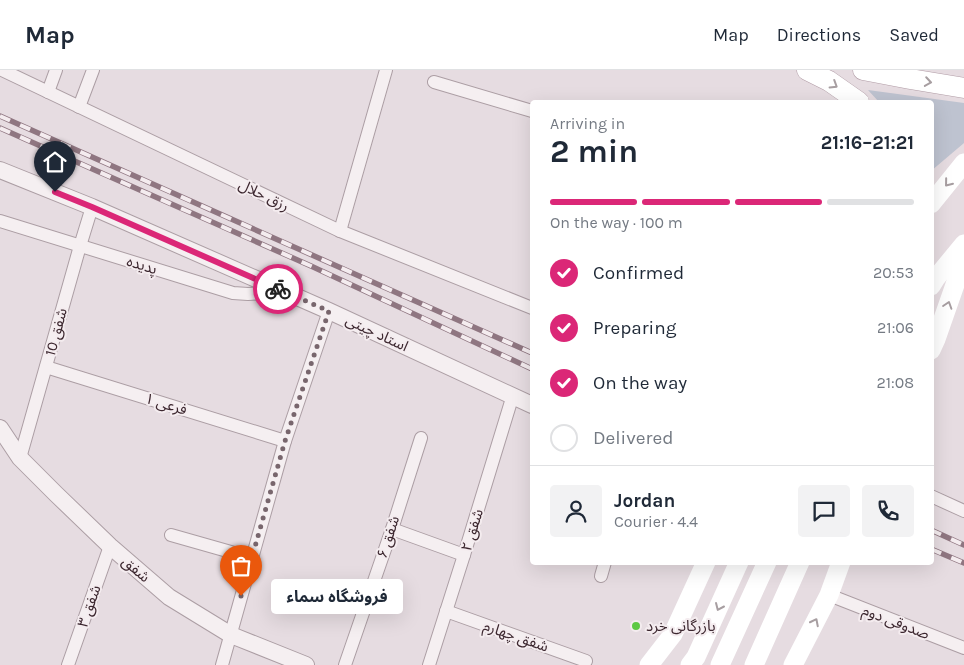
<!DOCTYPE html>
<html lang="en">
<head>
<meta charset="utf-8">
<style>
	:root { --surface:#fff; --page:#f2f2f3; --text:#1f2937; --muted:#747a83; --line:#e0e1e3; --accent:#db2777 }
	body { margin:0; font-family:Karla,"Noto Sans Arabic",sans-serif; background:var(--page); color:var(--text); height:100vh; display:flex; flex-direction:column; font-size:19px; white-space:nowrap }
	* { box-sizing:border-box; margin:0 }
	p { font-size:16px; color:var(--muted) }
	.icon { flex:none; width:28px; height:28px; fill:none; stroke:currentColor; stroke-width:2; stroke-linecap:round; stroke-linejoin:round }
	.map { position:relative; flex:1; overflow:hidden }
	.sheet { position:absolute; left:530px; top:30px; width:404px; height:465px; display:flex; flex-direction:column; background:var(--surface); border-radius:5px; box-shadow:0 5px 20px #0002 }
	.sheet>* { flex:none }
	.pin { position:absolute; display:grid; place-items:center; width:42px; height:42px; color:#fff; margin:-51px -21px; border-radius:50% 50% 50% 0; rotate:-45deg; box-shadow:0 0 5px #0007 }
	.pin .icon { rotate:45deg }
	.courier { position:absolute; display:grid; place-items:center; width:50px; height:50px; margin:-25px; border:4px solid #db2777; border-radius:50%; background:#fff; color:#222; box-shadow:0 1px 6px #0007 }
	.bubble { position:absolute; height:35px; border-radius:5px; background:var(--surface); box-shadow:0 5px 20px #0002; font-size:16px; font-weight:700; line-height:35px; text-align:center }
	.headline em { font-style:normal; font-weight:700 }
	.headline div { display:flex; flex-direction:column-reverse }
	.headline { display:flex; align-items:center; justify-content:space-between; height:85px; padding:0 20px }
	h1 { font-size:32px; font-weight:700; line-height:38px }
	.bar { display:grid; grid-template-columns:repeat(4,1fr); gap:8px 5px; align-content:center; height:60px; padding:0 20px }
	.bar i { height:6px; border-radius:4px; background:var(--line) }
	.bar .active { background:var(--accent) }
	.bar p { grid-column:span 4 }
	.line { display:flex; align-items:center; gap:12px; padding:0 20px; border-top:1px solid var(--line) }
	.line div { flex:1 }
	.round { display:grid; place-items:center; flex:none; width:52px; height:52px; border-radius:5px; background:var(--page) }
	ol { padding:0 20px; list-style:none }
	li { display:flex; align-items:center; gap:15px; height:55px }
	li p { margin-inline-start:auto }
	li .icon { padding:5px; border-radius:50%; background:var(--accent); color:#fff; stroke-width:4 }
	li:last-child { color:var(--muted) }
	li i { width:28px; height:28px; border:2px solid var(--line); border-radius:50% }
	header { display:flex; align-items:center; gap:30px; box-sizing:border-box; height:70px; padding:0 25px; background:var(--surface); border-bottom:1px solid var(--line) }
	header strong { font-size:24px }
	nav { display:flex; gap:28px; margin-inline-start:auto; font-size:18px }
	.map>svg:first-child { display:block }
	.green { fill:#bec3d0 }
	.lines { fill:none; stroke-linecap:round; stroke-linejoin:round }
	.minor-casing { stroke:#ac9ea4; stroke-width:14 }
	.tertiary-casing { stroke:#ac9ea4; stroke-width:18 }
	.primary-casing { stroke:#b19ca6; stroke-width:21 }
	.minor { stroke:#f5eff1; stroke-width:12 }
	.tertiary { stroke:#f5eff1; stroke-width:16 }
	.secondary { stroke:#fff; stroke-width:19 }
	.primary { stroke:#fff; stroke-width:20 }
	.rail-casing { stroke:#8f7681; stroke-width:5.5 }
	.rail { stroke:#f4ecef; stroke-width:4; stroke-dasharray:11; stroke-linecap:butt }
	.oneway { stroke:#a79ea1 }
	.done { stroke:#78666d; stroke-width:5; stroke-dasharray:0 9 }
	.route { stroke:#db2777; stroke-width:6 }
	.poi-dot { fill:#5ec944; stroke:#f4ecef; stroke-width:2 }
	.labels { text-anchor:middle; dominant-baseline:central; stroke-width:4; stroke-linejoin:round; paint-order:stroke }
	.street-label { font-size:15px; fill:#3c272f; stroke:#f4ecef }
	.poi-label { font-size:15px; fill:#3c272f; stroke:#f4ecef; text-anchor:start }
</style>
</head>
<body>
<header>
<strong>Map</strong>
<nav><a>Map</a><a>Directions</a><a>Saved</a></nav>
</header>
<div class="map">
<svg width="964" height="595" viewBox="0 0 964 595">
	<rect width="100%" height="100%" fill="#e6dce1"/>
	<!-- green -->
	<path class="green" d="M868,20L964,33V73L931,101V32H879Z"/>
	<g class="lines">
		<defs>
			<g id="minor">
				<path d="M2,0L340,161L532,238"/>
				<path d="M434,12L532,41"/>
				<path d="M48,22L56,0"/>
				<path d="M79,37L93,0"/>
				<path d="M0,151L233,223L248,224L284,222"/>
				<path d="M340,161L386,0"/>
				<path d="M46,297L285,371"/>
				<path d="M20,388L80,176L92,137"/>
				<path d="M931,426L964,441"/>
				<path d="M392,459L464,485"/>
				<path d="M171,465L252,488"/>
				<path d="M601,506L605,492"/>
				<path d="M829,525L964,578"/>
				<path d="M446,541L586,591"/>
				<path d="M68,595L110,476"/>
				<path d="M222,595L285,371L329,241"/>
				<path d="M345,595L392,459L421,368"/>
				<path d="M429,595L464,485L513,325"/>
			</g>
			<g id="tertiary">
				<path d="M0,100L92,137L329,241L532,335"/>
				<path d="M0,358L20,388L56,424L110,476L169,527L231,565L306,595"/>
			</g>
			<g id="primary">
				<path d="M807,0L829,11L859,32"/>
				<path d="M863,0L910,9L964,18"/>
			</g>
		</defs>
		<!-- minor casing -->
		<use href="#minor" class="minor-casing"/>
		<!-- tertiary casing -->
		<use href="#tertiary" class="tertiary-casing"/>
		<!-- primary casing -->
		<use href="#primary" class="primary-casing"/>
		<!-- minor -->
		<use href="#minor" class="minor"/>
		<!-- tertiary -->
		<use href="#tertiary" class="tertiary"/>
		<!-- secondary -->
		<g class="secondary">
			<path d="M931,134L964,93"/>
			<path d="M931,216L936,208L964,174"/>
			<path d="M931,280L936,269L964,189"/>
			<path d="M649,595L673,564L706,492"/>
			<path d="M690,595L696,587L739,492"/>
			<path d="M720,595L767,492"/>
			<path d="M754,595L800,492"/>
			<path d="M793,595L829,525L841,492"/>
		</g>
		<!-- primary -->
		<use href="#primary" class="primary"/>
		<defs>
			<g id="rail">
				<path d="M0,46L532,283"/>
				<path d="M0,58L311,196L532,299"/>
				<path d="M931,460L964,475"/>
				<path d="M931,479L964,493"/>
			</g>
		</defs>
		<!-- rail casing -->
		<use href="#rail" class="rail-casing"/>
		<!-- rail -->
		<use href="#rail" class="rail"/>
	</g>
	<!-- one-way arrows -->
	<defs><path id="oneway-chevron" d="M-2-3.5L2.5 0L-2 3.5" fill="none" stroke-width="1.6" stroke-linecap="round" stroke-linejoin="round" transform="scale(1.25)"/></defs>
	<g class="oneway">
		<use href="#oneway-chevron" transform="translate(928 12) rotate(9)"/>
		<use href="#oneway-chevron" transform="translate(834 15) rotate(32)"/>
		<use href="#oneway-chevron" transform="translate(948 113) rotate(129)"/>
		<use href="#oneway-chevron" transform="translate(948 235) rotate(-72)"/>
		<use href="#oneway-chevron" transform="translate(719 537) rotate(114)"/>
		<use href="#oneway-chevron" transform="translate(815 552) rotate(-63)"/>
	</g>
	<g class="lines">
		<!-- done -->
		<path class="done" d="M241,526L285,371L329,241L278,219"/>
		<!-- route -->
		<path class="route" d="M55,122L92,137L278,219"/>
	</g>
	<!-- markers -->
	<circle class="poi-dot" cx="636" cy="556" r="5"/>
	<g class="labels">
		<!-- street labels -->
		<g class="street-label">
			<text transform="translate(264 125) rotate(26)">رزق حلال</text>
			<text transform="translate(142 195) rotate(17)">پدیده</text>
			<text transform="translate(56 262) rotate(-75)">شفق 10</text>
			<text transform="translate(377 263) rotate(25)">استاد چیتی</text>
			<text transform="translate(166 334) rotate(17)">فرعی ۱</text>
			<text transform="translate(472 460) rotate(-73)">شفق ۲</text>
			<text transform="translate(388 467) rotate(-72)">شفق ۶</text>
			<text transform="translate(136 499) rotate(41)">شفق</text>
			<text transform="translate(89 536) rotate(-71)">شفق ۳</text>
			<text transform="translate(896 552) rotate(21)">صدوقی دوم</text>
			<text transform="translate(516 566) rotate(19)">شفق چهارم</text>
		</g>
		<!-- poi labels -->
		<g class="poi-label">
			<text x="646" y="556">بازرگانی خرد</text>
		</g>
	</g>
</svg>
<div class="pin" style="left:241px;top:526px;background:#ea580c"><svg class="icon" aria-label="bag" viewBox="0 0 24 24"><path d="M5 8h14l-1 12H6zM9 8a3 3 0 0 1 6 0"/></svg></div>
<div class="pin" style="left:55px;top:122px;background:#1f2937"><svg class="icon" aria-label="home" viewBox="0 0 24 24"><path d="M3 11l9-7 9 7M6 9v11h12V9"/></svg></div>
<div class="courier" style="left:278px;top:219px"><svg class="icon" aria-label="bike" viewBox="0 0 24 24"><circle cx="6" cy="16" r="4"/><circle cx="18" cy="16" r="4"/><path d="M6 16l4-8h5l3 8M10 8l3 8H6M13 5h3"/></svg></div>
<div class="bubble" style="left:271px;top:509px;width:132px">فروشگاه سماء</div>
<section class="sheet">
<div class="headline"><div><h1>2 min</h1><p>Arriving in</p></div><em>21:16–21:21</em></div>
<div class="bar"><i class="active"></i><i class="active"></i><i class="active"></i><i></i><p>On the way · 100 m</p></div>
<ol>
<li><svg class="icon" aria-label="check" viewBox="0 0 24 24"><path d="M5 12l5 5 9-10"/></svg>Confirmed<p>20:53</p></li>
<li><svg class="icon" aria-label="check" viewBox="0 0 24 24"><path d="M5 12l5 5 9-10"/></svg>Preparing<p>21:06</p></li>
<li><svg class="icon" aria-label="check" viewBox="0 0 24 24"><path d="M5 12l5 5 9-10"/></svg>On the way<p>21:08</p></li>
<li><i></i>Delivered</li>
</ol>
<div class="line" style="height:90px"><a class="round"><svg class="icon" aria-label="person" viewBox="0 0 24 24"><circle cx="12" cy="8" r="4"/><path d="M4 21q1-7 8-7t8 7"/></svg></a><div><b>Jordan</b><p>Courier · 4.4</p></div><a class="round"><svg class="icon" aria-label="chat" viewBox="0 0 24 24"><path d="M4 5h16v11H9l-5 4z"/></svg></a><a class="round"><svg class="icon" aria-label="phone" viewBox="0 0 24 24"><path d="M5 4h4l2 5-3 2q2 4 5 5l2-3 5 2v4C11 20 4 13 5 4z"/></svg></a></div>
</section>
</div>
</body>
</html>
